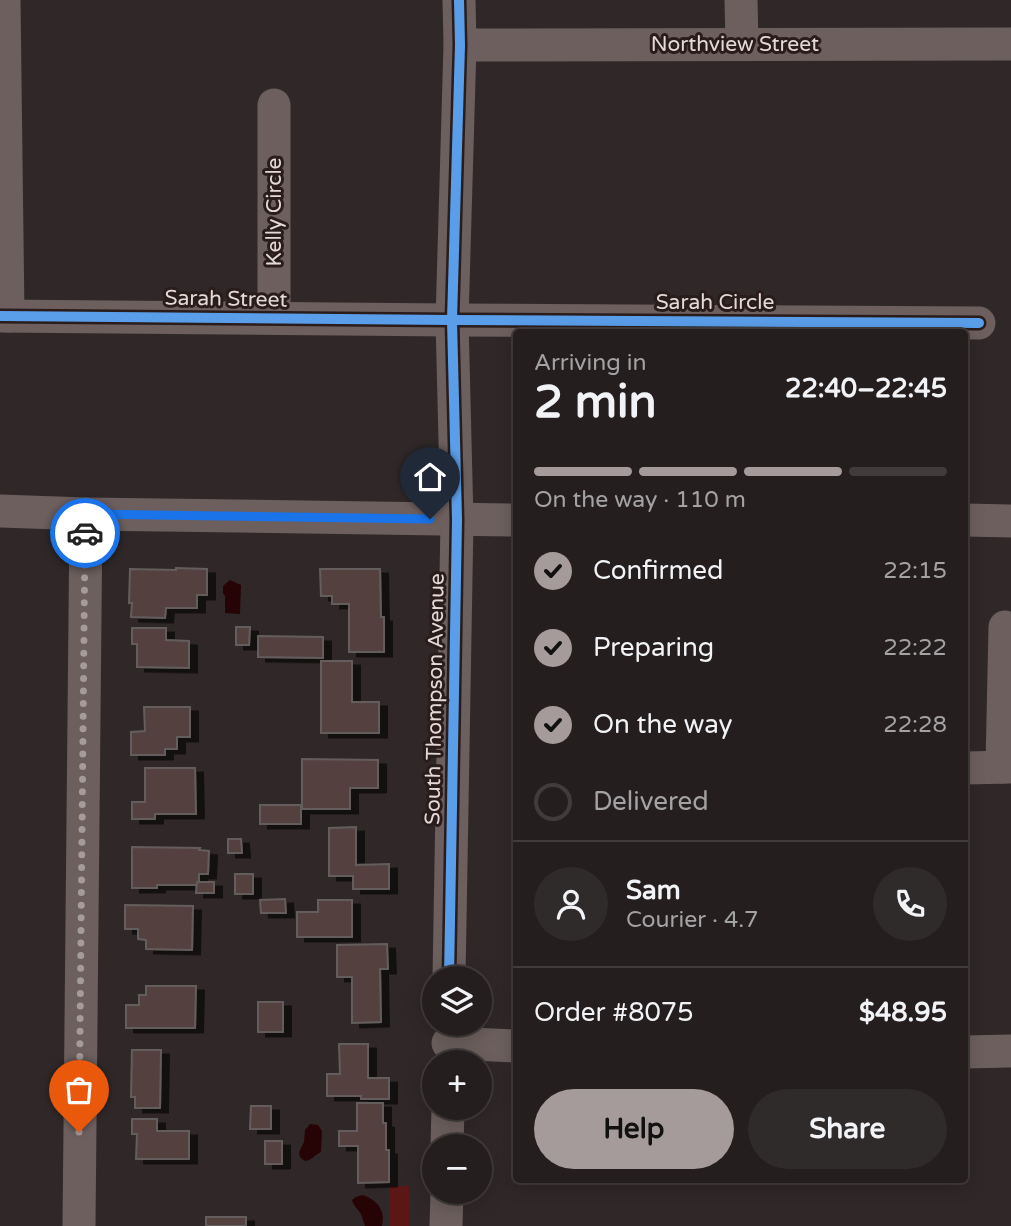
<!DOCTYPE html>
<html lang="en">
<head>
<meta charset="utf-8">
<style>
	:root { --surface:#241e1e; --page:#302b2b; --text:#f1f3f6; --muted:#a3a2a4; --line:#413c3c; --accent:#a49b9a }
	body { margin:0; font-family:"Varela Round",sans-serif; background:var(--page); color:var(--text); height:100vh; display:flex; flex-direction:column; font-size:26px; white-space:nowrap }
	* { box-sizing:border-box; margin:0 }
	p { font-size:23px; color:var(--muted) }
	.icon { flex:none; width:38px; height:38px; fill:none; stroke:currentColor; stroke-width:2; stroke-linecap:round; stroke-linejoin:round }
	.map { position:relative; flex:1; overflow:hidden }
	.side { position:absolute; left:513px; top:329px; width:455px; height:854px; display:flex; flex-direction:column; background:var(--surface); border-radius:7px; box-shadow:0 4px 18px #0003,0 0 0 2px var(--line) }
	.side>* { flex:none }
	.fabs { position:absolute; left:422px; top:966px; display:grid; gap:14px }
	.fabs a { display:grid; place-items:center; width:70px; height:70px; border-radius:50%; background:var(--surface); box-shadow:0 4px 18px #0003,0 0 0 2px var(--line); font-size:35px }
	.pin { position:absolute; display:grid; place-items:center; width:60px; height:60px; color:#fff; margin:-72px -30px; border-radius:50% 50% 50% 0; rotate:-45deg; box-shadow:0 0 7px #0007 }
	.pin .icon { rotate:45deg }
	.courier { position:absolute; display:grid; place-items:center; width:70px; height:70px; margin:-35px; border:5px solid #1a73e8; border-radius:50%; background:#fff; color:#222; box-shadow:0 2px 9px #0007 }
	.headline em { font-style:normal; font-weight:700 }
	.headline div { display:flex; flex-direction:column-reverse }
	.headline { display:flex; align-items:center; justify-content:space-between; height:119px; padding:0 21px }
	h1 { font-size:46px; font-weight:700; line-height:52px }
	.bar { display:grid; grid-template-columns:repeat(4,1fr); gap:10px 7px; align-content:center; height:84px; padding:0 21px }
	.bar i { height:9px; border-radius:5px; background:var(--line) }
	.bar .active { background:var(--accent) }
	.bar p { grid-column:span 4 }
	.line { display:flex; align-items:center; gap:18px; padding:0 21px; border-top:2px solid var(--line) }
	.line div { flex:1 }
	.round { display:grid; place-items:center; flex:none; width:74px; height:74px; border-radius:37px; background:var(--page) }
	ol { padding:0 21px; list-style:none }
	li { display:flex; align-items:center; gap:21px; height:77px }
	li p { margin-inline-start:auto }
	li .icon { padding:7px; border-radius:50%; background:var(--accent); color:#111; stroke-width:4 }
	li:last-child { color:var(--muted) }
	li i { width:38px; height:38px; border:4px solid var(--line); border-radius:50% }
	.action { display:flex; gap:14px; margin-top:auto; padding:14px 21px }
	.action a { flex:1; height:80px; border-radius:42px; background:var(--accent); color:#111; font-size:28px; font-weight:700; line-height:80px; text-align:center }
	.action a+a { background:var(--page); color:var(--text) }
	.map>svg:first-child { display:block }
	.green { fill:#5b1716 }
	.water { fill:#260405 }
	.building { fill:#544140; stroke:#645d5d; stroke-width:2; filter:url(#shadow) }
	.lines { fill:none; stroke-linecap:round; stroke-linejoin:round }
	.minor { stroke:#6c5f5e; stroke-width:33 }
	.cycleway-casing { stroke:#291c1a; stroke-width:15 }
	.cycleway { stroke:#5a9eea; stroke-width:10 }
	.done { stroke:#a49b9a; stroke-width:7; stroke-dasharray:0 12.6 }
	.route { stroke:#1a73e8; stroke-width:9 }
	.labels { text-anchor:middle; dominant-baseline:central; stroke-width:6; stroke-linejoin:round; paint-order:stroke }
	.street-label { font-size:21px; fill:#e3d9d8; stroke:#291c1a }
</style>
</head>
<body>
<div class="map">
<svg width="1011" height="1226" viewBox="0 0 1011 1226">
	<defs>
		<filter id="shadow"><feDropShadow dx="8" dy="4.5" stdDeviation="0" flood-color="#0009"/></filter>
	</defs>
	<rect width="100%" height="100%" fill="#302828"/>
	<!-- green -->
	<rect class="green" x="390" y="1186" width="19" height="40"/>
	<!-- water -->
	<g class="water">
		<path d="M230,580L241,585L240,614L225,613V596L223,593V586Z"/>
		<path d="M310,1124L318,1125L322,1131L321,1152C313,1156 307,1166 300,1157L299,1152L304,1142L305,1130Z"/>
		<path d="M362,1195C377,1199 386,1211 382,1226H365C363,1222 363,1218 361,1214C358,1209 354,1207 352,1200L356,1197Z"/>
	</g>
	<!-- building -->
	<g class="building">
		<path d="M176,568L207,569V595H197V608H166L165,618L131,617L132,603H129L130,569L176,570Z"/>
		<path d="M320,569H380L381,617H384V652H349V604H332V596H321Z"/>
		<path d="M236,627H250L249,645H236Z"/>
		<path d="M132,628H166V640L189,641V668L137,667V644H132Z"/>
		<path d="M258,636L323,637V658L258,657Z"/>
		<path d="M321,661H352V702H379V733H321Z"/>
		<path d="M144,707H190V737H177V749H165V755H131V732L145,731Z"/>
		<path d="M302,759L378,760V788H350V809H302Z"/>
		<path d="M145,768H195L196,814H155V819H132V802H145Z"/>
		<rect x="260" y="805" width="41" height="19"/>
		<path d="M356,827V865L389,864V889H353V876H329V828Z"/>
		<path d="M228,839H241L242,853H228Z"/>
		<path d="M132,847L200,848L199,850L209,851L208,874H199V882H197V885H157V888H132Z"/>
		<rect x="235" y="874" width="18" height="20"/>
		<path d="M197,882H214V893H196Z"/>
		<path d="M285,899L286,913H261L260,900Z"/>
		<path d="M318,900H352V937H297V912H318Z"/>
		<path d="M125,905L193,906L192,950L146,949V940L138,939V929H125Z"/>
		<path d="M387,944L388,969H380L381,1022L352,1023V977H337V945Z"/>
		<path d="M146,986H196L195,1028H126V1005H139V995H146Z"/>
		<rect x="258" y="1002" width="25" height="30"/>
		<path d="M339,1044H368V1078H389V1099H361V1096H327V1074H340Z"/>
		<path d="M132,1050H161L160,1108H135V1097H131Z"/>
		<path d="M357,1103H383V1123H386V1150H389V1182L358,1183V1146H339V1131H357Z"/>
		<path d="M251,1106H271V1129H250Z"/>
		<path d="M132,1119H157V1131H189V1159H136L137,1134H132Z"/>
		<rect x="265" y="1141" width="17" height="23"/>
		<rect x="206" y="1217" width="40" height="9"/>
	</g>
	<g class="lines">
		<!-- minor -->
		<g class="minor">
			<path d="M4,0L8,316"/>
			<path d="M741,0L742,44"/>
			<path d="M460,45L1011,44"/>
			<path d="M274,105V318"/>
			<path d="M0,316L452,320L979,323"/>
			<path d="M0,511L86,514L516,520"/>
			<path d="M964,520L1011,521"/>
			<path d="M1002,767L1005,627"/>
			<path d="M964,768L1011,767"/>
			<path d="M449,978L457,520L452,320L460,45L459,0"/>
			<path d="M448,1043L516,1046"/>
			<path d="M964,1052L1011,1051"/>
			<path d="M447,1146L448,1108"/>
			<path d="M79,1226L86,514"/>
			<path d="M446,1226L447,1192"/>
		</g>
		<defs>
			<g id="cycleway">
				<path d="M0,316L452,320L979,323"/>
				<path d="M449,978L457,520L452,320L460,45L459,0"/>
			</g>
		</defs>
		<!-- cycleway casing -->
		<use href="#cycleway" class="cycleway-casing"/>
		<!-- cycleway -->
		<use href="#cycleway" class="cycleway"/>
	</g>
	<g class="lines">
		<!-- done -->
		<path class="done" d="M79,1132L85,533"/>
		<!-- route -->
		<path class="route" d="M85,533L86,514L430,519"/>
	</g>
	<g class="labels">
		<!-- street labels -->
		<g class="street-label">
			<text x="735" y="44">Northview Street</text>
			<text transform="translate(274 212) rotate(-90)">Kelly Circle</text>
			<text transform="translate(226 299) rotate(1)">Sarah Street</text>
			<text x="715" y="302">Sarah Circle</text>
			<text transform="translate(435 699) rotate(-89)">South Thompson Avenue</text>
		</g>
	</g>
</svg>
<div class="fabs">
<a><svg class="icon" aria-label="layers" viewBox="0 0 24 24"><path d="M12 4l9 5-9 5-9-5zM3 14l9 5 9-5"/></svg></a>
<a>+</a>
<a>−</a>
</div>
<div class="pin" style="left:79px;top:1132px;background:#ea580c"><svg class="icon" aria-label="bag" viewBox="0 0 24 24"><path d="M5 8h14l-1 12H6zM9 8a3 3 0 0 1 6 0"/></svg></div>
<div class="pin" style="left:430px;top:519px;background:#1f2937"><svg class="icon" aria-label="home" viewBox="0 0 24 24"><path d="M3 11l9-7 9 7M6 9v11h12V9"/></svg></div>
<div class="courier" style="left:85px;top:533px"><svg class="icon" aria-label="car" viewBox="0 0 24 24"><path d="M5 17H2v-5l4-1 3-4h7l3 4 3 1v5h-3M9 17h6M6 11h13"/><circle cx="7" cy="17" r="2"/><circle cx="17" cy="17" r="2"/></svg></div>
<section class="side">
<div class="headline"><div><h1>2 min</h1><p>Arriving in</p></div><em>22:40–22:45</em></div>
<div class="bar"><i class="active"></i><i class="active"></i><i class="active"></i><i></i><p>On the way · 110 m</p></div>
<ol>
<li><svg class="icon" aria-label="check" viewBox="0 0 24 24"><path d="M5 12l5 5 9-10"/></svg>Confirmed<p>22:15</p></li>
<li><svg class="icon" aria-label="check" viewBox="0 0 24 24"><path d="M5 12l5 5 9-10"/></svg>Preparing<p>22:22</p></li>
<li><svg class="icon" aria-label="check" viewBox="0 0 24 24"><path d="M5 12l5 5 9-10"/></svg>On the way<p>22:28</p></li>
<li><i></i>Delivered</li>
</ol>
<div class="line" style="height:126px"><a class="round"><svg class="icon" aria-label="person" viewBox="0 0 24 24"><circle cx="12" cy="8" r="4"/><path d="M4 21q1-7 8-7t8 7"/></svg></a><div><b>Sam</b><p>Courier · 4.7</p></div><a class="round"><svg class="icon" aria-label="phone" viewBox="0 0 24 24"><path d="M5 4h4l2 5-3 2q2 4 5 5l2-3 5 2v4C11 20 4 13 5 4z"/></svg></a></div>
<div class="line" style="height:91px"><div>Order #8075</div><b>$48.95</b></div>
<div class="action"><a>Help</a><a>Share</a></div>
</section>
</div>
</body>
</html>
